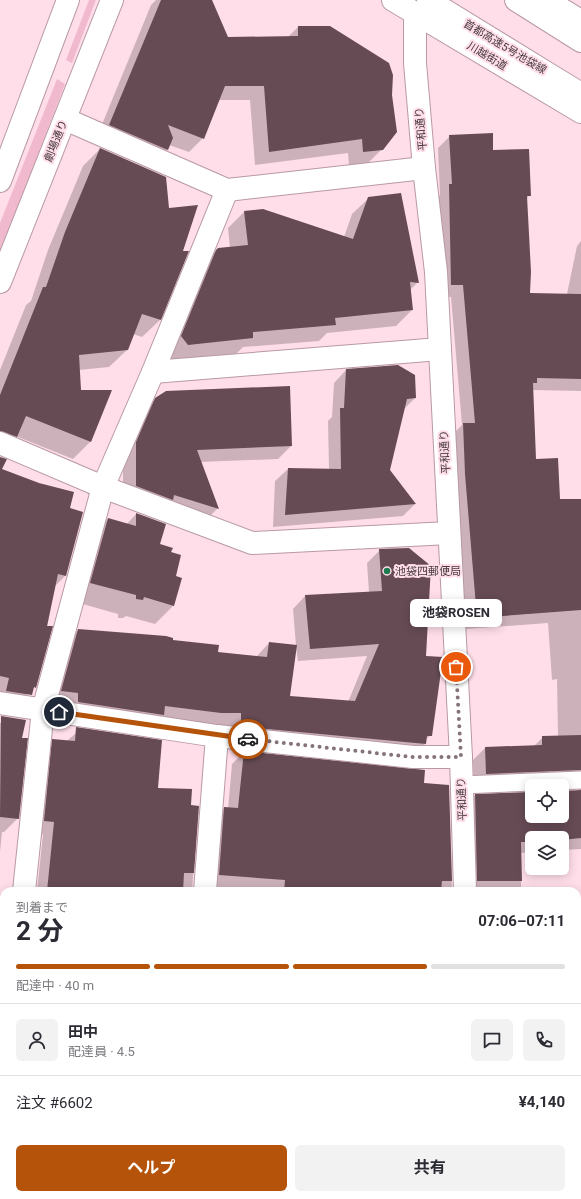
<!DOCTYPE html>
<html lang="ja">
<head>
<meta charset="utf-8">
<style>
	:root { --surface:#fff; --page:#f2f2f3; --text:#2b2b33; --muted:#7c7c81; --line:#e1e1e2; --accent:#b45309 }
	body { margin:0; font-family:Roboto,"Noto Sans JP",sans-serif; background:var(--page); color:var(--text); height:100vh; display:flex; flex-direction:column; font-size:15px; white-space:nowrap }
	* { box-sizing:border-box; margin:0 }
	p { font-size:13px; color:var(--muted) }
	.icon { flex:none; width:22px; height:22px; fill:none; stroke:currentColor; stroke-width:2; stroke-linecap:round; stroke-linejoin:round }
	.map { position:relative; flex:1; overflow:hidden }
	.details { position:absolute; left:0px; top:887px; width:581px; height:312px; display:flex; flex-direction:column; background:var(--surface); border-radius:12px 12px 0 0; box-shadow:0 2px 10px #0003 }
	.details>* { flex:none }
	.buttons { position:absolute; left:525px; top:779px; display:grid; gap:8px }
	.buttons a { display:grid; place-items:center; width:44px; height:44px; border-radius:6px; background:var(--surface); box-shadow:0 2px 10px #0003; font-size:20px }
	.pin { position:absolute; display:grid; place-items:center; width:34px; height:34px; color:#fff; margin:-17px; border:2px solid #fff; border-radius:50%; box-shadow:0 1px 4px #0007 }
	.courier { position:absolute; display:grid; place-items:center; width:40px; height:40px; margin:-20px; border:3px solid #b45309; border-radius:50%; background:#fff; color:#222; box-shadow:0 1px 5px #0007 }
	.bubble { position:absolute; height:28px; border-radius:6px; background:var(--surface); box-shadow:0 2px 10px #0003; font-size:13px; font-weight:700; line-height:28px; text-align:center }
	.headline em { font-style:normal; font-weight:700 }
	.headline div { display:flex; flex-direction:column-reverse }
	.headline { display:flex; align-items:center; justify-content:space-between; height:68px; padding:0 16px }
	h1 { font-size:26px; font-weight:700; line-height:30px }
	.bar { display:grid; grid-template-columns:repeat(4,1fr); gap:6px 4px; align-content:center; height:48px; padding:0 16px }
	.bar i { height:5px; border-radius:3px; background:var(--line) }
	.bar .selected { background:var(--accent) }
	.bar p { grid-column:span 4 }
	.line { display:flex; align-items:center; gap:10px; padding:0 16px; border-top:1px solid var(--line) }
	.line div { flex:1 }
	.round { display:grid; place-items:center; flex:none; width:42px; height:42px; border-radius:6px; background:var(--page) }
	.primary-button { display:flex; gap:8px; margin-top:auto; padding:8px 16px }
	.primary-button a { flex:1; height:46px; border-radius:6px; background:var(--accent); color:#fff; font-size:16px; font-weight:700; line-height:46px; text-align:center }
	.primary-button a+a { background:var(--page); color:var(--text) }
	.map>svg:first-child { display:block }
	.green { fill:#f1b9ce }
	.shadow { fill:#0003; fill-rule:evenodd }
	.building { fill:#664b55 }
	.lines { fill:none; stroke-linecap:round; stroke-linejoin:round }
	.lane-casing { stroke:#b899a4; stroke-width:19 }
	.street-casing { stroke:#b899a4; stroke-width:24 }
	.secondary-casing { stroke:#b899a4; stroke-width:24 }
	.highway-casing { stroke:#b899a4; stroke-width:24 }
	.lane { stroke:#fff; stroke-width:17 }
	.street { stroke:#fff; stroke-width:22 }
	.secondary { stroke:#fff; stroke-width:22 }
	.highway { stroke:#fff; stroke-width:22 }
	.done { stroke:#86737a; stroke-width:4; stroke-dasharray:0 7.2 }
	.route { stroke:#b45309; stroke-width:5 }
	.poi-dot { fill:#1e7a50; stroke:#ffdeea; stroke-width:1.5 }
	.labels { text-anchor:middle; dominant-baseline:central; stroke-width:4; stroke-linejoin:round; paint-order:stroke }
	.street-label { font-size:11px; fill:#45393d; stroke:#ffdeea }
	.poi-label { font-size:11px; fill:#45393d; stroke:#ffdeea; text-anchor:start }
</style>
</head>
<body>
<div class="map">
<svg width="581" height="1199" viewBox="0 0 581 1199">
	<rect width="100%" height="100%" fill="#ffdeea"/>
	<!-- green -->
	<g class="green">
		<path d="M89,0H96L72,63L66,60Z"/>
		<path d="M57,79L65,84L0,253V223Z"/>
		<path d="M3,1189L4,1195H66L107,1199H2Z"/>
	</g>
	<!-- shadow -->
	<g class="shadow">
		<path d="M156,0H206L227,38L288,37L298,27L382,149L367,164L349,166L348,153L255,165L250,100H218L203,138L189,152L169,145L167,150L153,164L96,139L151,5Z"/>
		<path d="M450,136L493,151L530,195L526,199L529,294H567L577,246L581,241V391L532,390L535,460L559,500H581V849L562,850V838H532V852L521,853V891H466L463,807L475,795L532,793V816H562V792L579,791L578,786L474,785L473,760L485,748L533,747L543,737L558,736L557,679L552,680L548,623L465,629L451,436L462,425L451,297L439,296L438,197L440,195L438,148Z"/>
		<path d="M100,149L169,209L181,253L187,252L160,320L142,337L133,334L127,350L109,367L79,370L80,391H110L90,442L73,459L13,435L3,444L0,443V370L26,305L31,301L48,250L83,166Z"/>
		<path d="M369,198L418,282L410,290L412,310L396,326L327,333L319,341L243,347L236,354L171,360L166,352L202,265L218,249L230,248L228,228L244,212L263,210L344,237L352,214Z"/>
		<path d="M346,370L415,398L403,410L389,470L415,504L403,516L273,527L275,481L288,469H329L328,421L332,417L334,383Z"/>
		<path d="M156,399L291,446L278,459L200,462L218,508L205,521L123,499V456L142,412Z"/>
		<path d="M0,470L69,509L65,576L55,586L36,685L22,699L0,693Z"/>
		<path d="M136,514L158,545L170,553L174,605L155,624L126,616L123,618H118V614L72,601L89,538L108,519L126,525Z"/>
		<path d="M380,550L424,657L431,735L425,740V744L413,757L229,733V725H208L49,703L66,642L78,630L171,641L217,653L257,656L269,643L296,646L293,609L305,596L369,593L367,563ZM296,647L298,661L367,656L348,702L289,697Z"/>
		<path d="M0,723L24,726L21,738L18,818L4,832H2L0,852Z"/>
		<path d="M76,733L157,789L190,806H198L192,891H37L43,834L33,833L41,752L53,740L67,741Z"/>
		<path d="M244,752L423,783L448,786L452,891H207L213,820L224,808L228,809L232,764Z"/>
		<rect x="577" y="925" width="4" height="125"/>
		<path d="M577,1112L579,1138H581V1199H496V1195H577Z"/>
		<path d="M4,1165V1189H2Z"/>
		<path d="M96,1195H140L136,1199H95Z"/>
		<rect x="185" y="1195" width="274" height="4"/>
	</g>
	<!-- building -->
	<g class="building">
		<path d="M161,0H212L228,37L298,36V26H330L389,63L393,75L392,95L397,132L383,150L363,152L362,139L269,152L264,86H225L204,139L168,125L173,138L168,150L109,125Z"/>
		<path d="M493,133V150L529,149L531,196H527L531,272L530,293L581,294V379L537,378V383H533L536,459L558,458L560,499H581V610L477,618L465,474L463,423H475L463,285H451L449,184H452L449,135Z"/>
		<path d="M100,148L166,177L169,208L198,205L183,251H189L161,320L142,314L128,350L79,355L81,390H112L91,442L26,416L17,437L0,431V395L43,287H46L65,232Z"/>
		<path d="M401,193L419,283L410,282L413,310L335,318L336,325L253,332V338L188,345L181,336L216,250L218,248L248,245L244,211L263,209L353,239L368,197Z"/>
		<path d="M398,365L415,375L416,398L407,399L390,470L416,504L285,515L288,468L341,469L340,408H344L346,369Z"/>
		<path d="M290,386L292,446L197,450L219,509L174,495L173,500L136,486V442L155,398L166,391Z"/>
		<path d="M0,457L7,459L2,469L39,483L74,492L70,508L83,512L66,576L58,574L47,626H53L36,688L34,687L32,695L6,691L9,678L0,676Z"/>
		<path d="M136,513L166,524L160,544L173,548L171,552L181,555L176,576L182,578L174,606L144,597L143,600L136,599V595L90,583L108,518L136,526Z"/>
		<path d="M409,548L431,566L426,656L443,657L432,736H427L426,744L246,727L247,722L241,721V713H221L165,706L164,715L78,702V693L61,691L78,629L166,636L173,638V640L219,645L218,652L267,657L269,642L297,645L290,696L355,701L379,644L310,649L305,595L382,591L379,549Z"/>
		<path d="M1,716L26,720L22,738H28L19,819L0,817Z"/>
		<path d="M76,727L162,740L158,788L192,789L191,805L199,806L194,873H184L183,891H47L54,822L44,821L52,739L75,741Z"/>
		<path d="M581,735V770L486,774L485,747L542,745V736Z"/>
		<path d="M244,751L425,770L424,783L449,785L452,881H442L441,891H284L285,880L219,875L224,807L238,808Z"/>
		<path d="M581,790V838L562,840V838H532V842H521L522,881H477L475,794L532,792V816H562V791Z"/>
	</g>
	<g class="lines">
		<defs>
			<path id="lane" d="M462,785L581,780"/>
			<g id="street">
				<path d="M65,119L227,190L424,168"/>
				<path d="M153,372L440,349"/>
				<path d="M0,443L103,487L252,543L449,533"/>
				<path d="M0,703L217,736L413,757H461"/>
				<path d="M24,891L43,710L103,487L153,372L227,190"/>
				<path d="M205,891L217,736"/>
				<path d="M0,1018L4,1019"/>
				<path d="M577,1057H581"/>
				<path d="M0,1106L4,1071"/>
				<path d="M178,1199L179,1195"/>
			</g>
			<g id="secondary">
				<path d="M415,13V63L424,168L436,272L461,757L465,891"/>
				<path d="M0,181L68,0"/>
				<path d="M0,282L112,0"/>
				<path d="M474,1195V1199"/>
			</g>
			<g id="highway">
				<path d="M393,0L581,112"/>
				<path d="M428,0L581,94"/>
				<path d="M516,0L581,41"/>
				<path d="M546,0L581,21"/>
			</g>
		</defs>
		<!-- lane casing -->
		<use href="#lane" class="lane-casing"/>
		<!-- street casing -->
		<use href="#street" class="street-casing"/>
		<!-- secondary casing -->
		<use href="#secondary" class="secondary-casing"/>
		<!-- highway casing -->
		<use href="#highway" class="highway-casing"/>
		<!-- lane -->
		<use href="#lane" class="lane"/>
		<!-- street -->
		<use href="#street" class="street"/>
		<!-- secondary -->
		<use href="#secondary" class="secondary"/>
		<!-- highway -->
		<use href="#highway" class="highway"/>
	</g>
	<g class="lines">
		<!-- done -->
		<path class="done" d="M248,739L412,757H461L456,667"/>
		<!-- route -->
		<path class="route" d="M59,712L248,739"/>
	</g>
	<!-- markers -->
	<circle class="poi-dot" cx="387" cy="571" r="4"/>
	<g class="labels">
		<!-- street labels -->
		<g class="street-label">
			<text transform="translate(505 47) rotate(31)">首都高速5号池袋線</text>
			<text transform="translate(487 56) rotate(31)">川越街道</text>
			<text transform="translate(421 129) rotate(-95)">平和通り</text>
			<text transform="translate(56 141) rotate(-68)">劇場通り</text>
			<text transform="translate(445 452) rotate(-93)">平和通り</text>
			<text transform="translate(462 799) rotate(-92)">平和通り</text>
		</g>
		<!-- poi labels -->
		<g class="poi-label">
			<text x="395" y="571">池袋四郵便局</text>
		</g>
	</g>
</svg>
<div class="buttons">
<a><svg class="icon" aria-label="locate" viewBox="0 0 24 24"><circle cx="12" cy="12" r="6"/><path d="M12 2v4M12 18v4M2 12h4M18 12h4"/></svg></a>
<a><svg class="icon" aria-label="layers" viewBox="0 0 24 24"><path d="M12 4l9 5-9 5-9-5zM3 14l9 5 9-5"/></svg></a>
</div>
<div class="pin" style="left:456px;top:667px;background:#ea580c"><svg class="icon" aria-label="bag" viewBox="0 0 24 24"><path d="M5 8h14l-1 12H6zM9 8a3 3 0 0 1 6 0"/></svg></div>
<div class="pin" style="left:59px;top:712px;background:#1f2937"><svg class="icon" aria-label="home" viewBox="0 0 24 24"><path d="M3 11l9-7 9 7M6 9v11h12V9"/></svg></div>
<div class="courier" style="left:248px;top:739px"><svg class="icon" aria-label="car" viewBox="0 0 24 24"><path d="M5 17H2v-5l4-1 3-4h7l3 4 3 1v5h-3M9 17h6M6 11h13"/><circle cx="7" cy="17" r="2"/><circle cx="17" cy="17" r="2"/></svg></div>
<div class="bubble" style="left:410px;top:599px;width:92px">池袋ROSEN</div>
<section class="details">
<div class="headline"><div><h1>2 分</h1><p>到着まで</p></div><em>07:06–07:11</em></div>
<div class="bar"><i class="selected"></i><i class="selected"></i><i class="selected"></i><i></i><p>配達中 · 40 m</p></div>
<div class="line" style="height:72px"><a class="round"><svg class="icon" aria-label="person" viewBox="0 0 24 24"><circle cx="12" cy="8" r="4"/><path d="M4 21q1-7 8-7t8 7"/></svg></a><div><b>田中</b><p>配達員 · 4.5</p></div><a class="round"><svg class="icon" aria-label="chat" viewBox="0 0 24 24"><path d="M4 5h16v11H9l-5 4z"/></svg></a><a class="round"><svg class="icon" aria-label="phone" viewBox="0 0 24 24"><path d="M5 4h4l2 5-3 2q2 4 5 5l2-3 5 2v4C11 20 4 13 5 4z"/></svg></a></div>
<div class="line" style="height:52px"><div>注文 #6602</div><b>¥4,140</b></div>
<div class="primary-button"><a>ヘルプ</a><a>共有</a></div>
</section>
</div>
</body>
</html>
